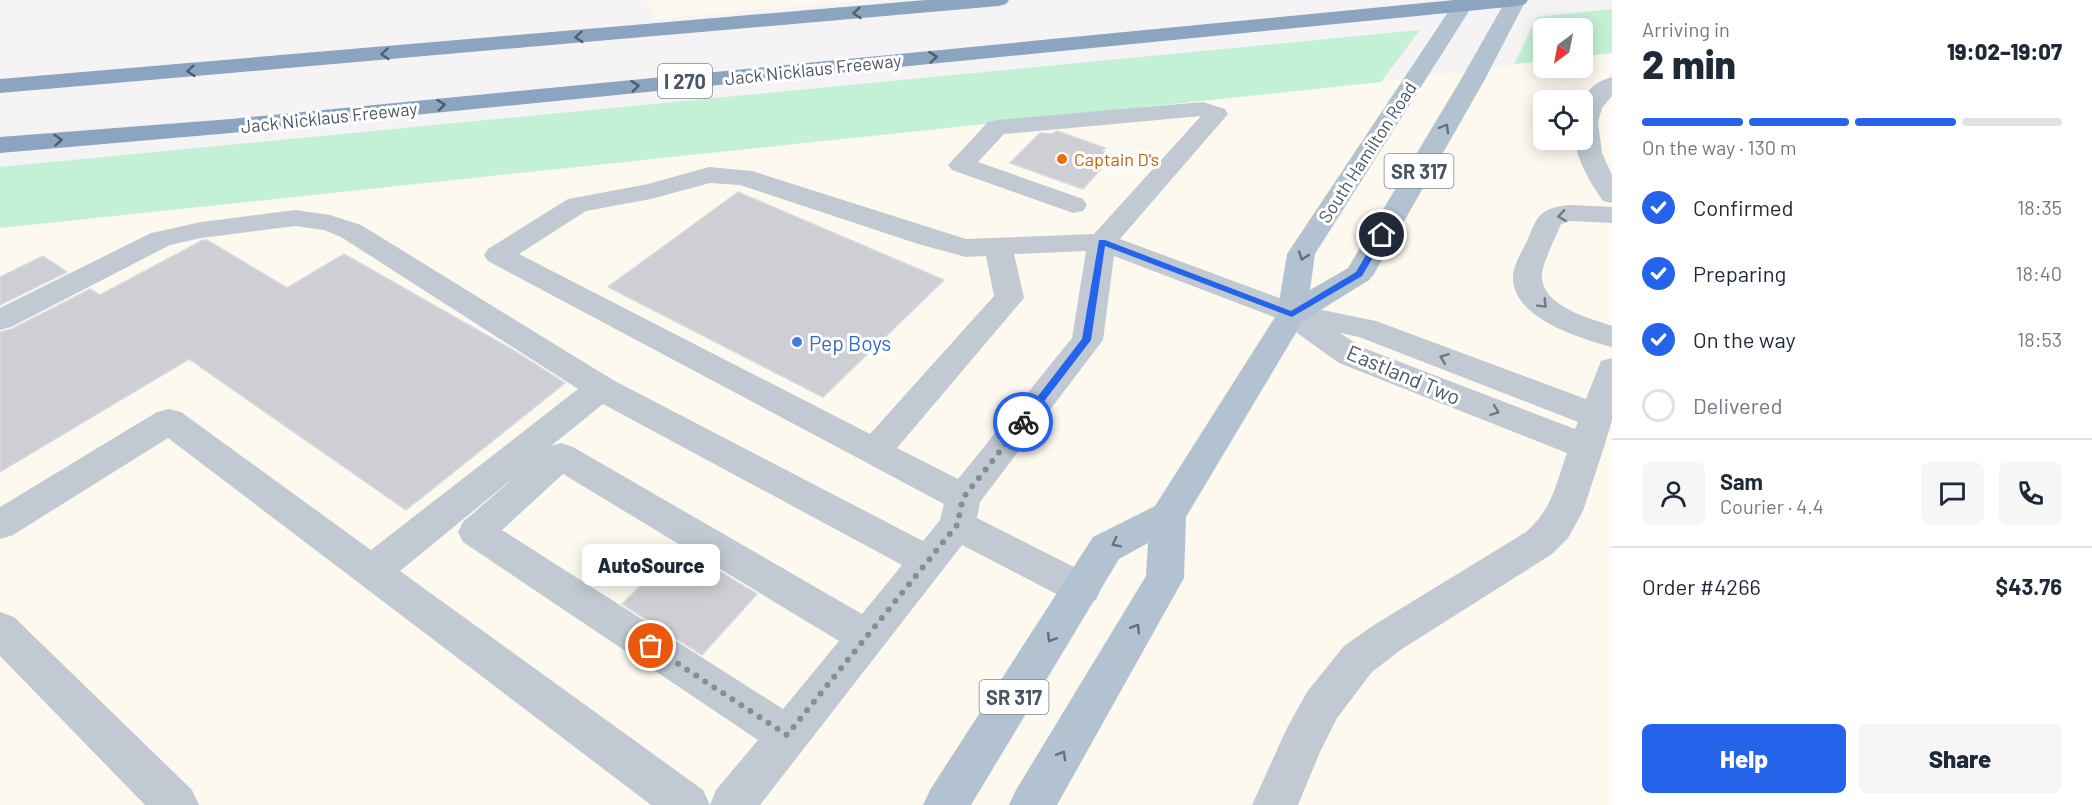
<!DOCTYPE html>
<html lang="en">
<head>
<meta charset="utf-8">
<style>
	:root { --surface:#fff; --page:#f6f6f7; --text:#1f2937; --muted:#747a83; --line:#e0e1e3; --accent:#2563eb }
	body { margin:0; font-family:Barlow,sans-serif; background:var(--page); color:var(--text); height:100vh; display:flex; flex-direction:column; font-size:22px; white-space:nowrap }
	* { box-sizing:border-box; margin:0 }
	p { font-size:20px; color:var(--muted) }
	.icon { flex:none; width:33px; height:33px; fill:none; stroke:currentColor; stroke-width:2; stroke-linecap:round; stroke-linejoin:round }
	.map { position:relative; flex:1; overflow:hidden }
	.side { display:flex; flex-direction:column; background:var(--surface); width:480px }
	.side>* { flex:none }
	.needle { width:39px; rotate:212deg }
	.buttons { position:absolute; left:1533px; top:18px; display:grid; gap:12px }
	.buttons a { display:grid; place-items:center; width:60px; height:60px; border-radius:9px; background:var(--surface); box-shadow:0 3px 15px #0003; font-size:30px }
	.pin { position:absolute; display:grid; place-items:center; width:51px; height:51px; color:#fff; margin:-26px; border:3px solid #fff; border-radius:50%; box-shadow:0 2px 6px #0007 }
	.courier { position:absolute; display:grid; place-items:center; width:60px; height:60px; margin:-30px; border:4px solid #2563eb; border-radius:50%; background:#fff; color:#222; box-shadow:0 2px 8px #0007 }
	.bubble { position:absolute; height:42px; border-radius:9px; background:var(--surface); box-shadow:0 3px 15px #0003; font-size:20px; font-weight:800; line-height:42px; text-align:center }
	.overview em { font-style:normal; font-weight:800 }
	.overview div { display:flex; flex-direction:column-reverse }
	.overview { display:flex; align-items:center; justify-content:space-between; height:102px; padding:0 30px }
	h1 { font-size:39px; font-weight:800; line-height:45px }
	.bar { display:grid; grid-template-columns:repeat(4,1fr); gap:9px 6px; align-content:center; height:72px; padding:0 30px }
	.bar i { height:8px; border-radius:4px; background:var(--line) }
	.bar .active { background:var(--accent) }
	.bar p { grid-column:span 4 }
	.line { display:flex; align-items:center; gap:15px; padding:0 30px; border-top:2px solid var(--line) }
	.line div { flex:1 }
	.round { display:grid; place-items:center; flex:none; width:63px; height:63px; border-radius:9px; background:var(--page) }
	ol { padding:0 30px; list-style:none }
	li { display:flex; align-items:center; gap:18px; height:66px }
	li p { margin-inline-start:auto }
	li .icon { padding:6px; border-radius:50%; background:var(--accent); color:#fff; stroke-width:4 }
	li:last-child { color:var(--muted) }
	li i { width:33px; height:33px; border:3px solid var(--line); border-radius:50% }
	.cta { display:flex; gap:12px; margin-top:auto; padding:12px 30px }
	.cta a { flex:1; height:69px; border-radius:9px; background:var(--accent); color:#fff; font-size:24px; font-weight:800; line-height:69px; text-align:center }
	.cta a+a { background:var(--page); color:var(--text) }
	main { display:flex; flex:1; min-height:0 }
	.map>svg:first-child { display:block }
	.commercial { fill:#fdf9ef; fill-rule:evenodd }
	.green { fill:#c3f1d5 }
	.building { fill:#cdcfd5; stroke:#d7d9de; stroke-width:1.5 }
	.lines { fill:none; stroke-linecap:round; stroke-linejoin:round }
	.minor { fill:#c1cad2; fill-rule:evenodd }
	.major { fill:#b3c2d1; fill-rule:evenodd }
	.highway { fill:#8ba5c1; fill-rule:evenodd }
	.oneway { stroke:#505e6b }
	.oneway2 { stroke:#64717d }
	.oneway3 { stroke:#6e7983 }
	.route { fill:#2563eb }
	.done { stroke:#868d94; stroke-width:6; stroke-dasharray:0 10.8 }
	.food-dot { fill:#e8710a; stroke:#fff; stroke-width:2 }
	.shop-dot { fill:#3f7fe0; stroke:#fff; stroke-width:2 }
	.labels { text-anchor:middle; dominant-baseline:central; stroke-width:6; stroke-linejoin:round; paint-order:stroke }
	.far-street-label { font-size:18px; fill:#4a5661; stroke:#fff }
	.far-food-label { font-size:18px; fill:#c56008; stroke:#fff; text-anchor:start }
	.shield { fill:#fff; stroke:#808990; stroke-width:1.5 }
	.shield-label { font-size:20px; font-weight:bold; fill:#4a5661 }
	.shop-label { font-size:21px; fill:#366cbe; stroke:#fff; text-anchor:start }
	.street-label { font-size:21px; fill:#4a5661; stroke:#fff }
</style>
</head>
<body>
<main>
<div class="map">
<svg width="1612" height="805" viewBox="0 0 1612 805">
	<rect width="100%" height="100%" fill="#f5f3f3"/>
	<!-- commercial -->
	<g class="commercial">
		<path d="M645,0H864L657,19Z"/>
		<path d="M1612,53V805H0V228L1381,82L1543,61L1544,68H1582L1583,56ZM1544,100H1582V140H1544Z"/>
	</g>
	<!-- green -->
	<g class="green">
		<path d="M1612,9V53L1583,56L1582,28H1544L1543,61L1514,64L1537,17Z"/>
		<path d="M1420,30L1381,82L0,228V167Z"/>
	</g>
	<!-- building -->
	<g class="building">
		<path d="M1057,131L1105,148L1102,151L1113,155L1083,189L1010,163L1040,133L1052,134Z"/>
		<path d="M738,192L944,280L823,397L608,287Z"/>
		<path d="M203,240H207L287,288L344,254L513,350L565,383L406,510L189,359L0,472V332L12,329L90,289L100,295Z"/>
		<path d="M43,256L67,272L0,305V277Z"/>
		<path d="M679,547L757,594L702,655L622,604Z"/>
	</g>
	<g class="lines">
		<!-- minor -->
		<g class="minor">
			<path d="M1612,77V96L1602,108L1598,122L1602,153L1612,175V203L1603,201C1589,181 1579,163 1574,140H1582C1582,112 1577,86 1612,77Z"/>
			<path d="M1203,102L1225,109L1228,114L1120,239L1298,305L1376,321L1586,399L1601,361L1612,358V420L1604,447L1583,511L1568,538L1552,554L1402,649L1372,672L1337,718L1320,752L1298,805H1252L1287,728L1307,692L1344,646L1374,625L1526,532C1553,508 1555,486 1567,453L1339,363L1290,328L1287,322L1114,256L1103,340L980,502L977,518L1096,578L1101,589L1096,600L1082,605L1068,600L962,545L760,805H651L168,438L13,535L0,539V507L157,412L169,409L181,412L371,550L578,389L341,237L324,230L295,226L201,238L170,245L11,327L0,330V308L151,233L161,231L201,222L295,210L330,215L361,225L613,380L923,541L940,520L944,504L488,261L484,255L488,249L568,199L648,184L709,167L752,171L966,239L1094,234L1201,116L1004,134L978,162L1083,199L1087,205L1083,211L1073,213L952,170L948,165L988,122L997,120ZM710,183L740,185L918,244L966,257L986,256L994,296L870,434L519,254L586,211L651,199ZM1086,251L1072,338L958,479L897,448L1024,298L1014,254ZM1340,333L1359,337L1578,422L1575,429L1361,347ZM603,404L902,565L862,614L573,447L561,443L551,446ZM522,471L463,522L458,532L463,542L758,740L716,790L710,805L703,790L400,571ZM563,474L839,641L783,709L502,530Z"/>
			<path d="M1570,205L1612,207V223L1570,221L1561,224C1556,237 1541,265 1542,277C1543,307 1590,318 1612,326V347C1581,339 1512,318 1513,277C1513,266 1523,249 1528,239C1538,213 1542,208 1570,205Z"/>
			<path d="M0,612L14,617L192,790L199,805H145L0,656Z"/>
		</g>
		<!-- major -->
		<path class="major" d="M1456,0H1476L1315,254L1310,290L1348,268L1460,81L1506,0H1526L1484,81L1374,274L1369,280L1303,321L1186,517L1184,578L1057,805H1009L1016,790L1146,576L1148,543L1119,559L971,805H923L930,790L1093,537L1155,506L1277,314L1287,254Z"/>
		<!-- highway -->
		<g class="highway">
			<path d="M926,0H1009L1006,4L999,6L0,93V79Z"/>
			<path d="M1454,0H1528L1525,4L1518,6L231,133L0,153V137L231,119Z"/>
		</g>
	</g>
	<!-- one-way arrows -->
	<defs><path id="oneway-chevron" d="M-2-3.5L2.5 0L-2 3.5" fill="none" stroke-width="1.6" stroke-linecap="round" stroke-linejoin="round" transform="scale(1.5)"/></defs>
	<g class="oneway">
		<use href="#oneway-chevron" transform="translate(857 13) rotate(175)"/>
		<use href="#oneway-chevron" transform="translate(579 37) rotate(175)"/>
		<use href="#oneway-chevron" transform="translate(385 54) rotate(175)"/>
		<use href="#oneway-chevron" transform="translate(933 57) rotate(-6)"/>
		<use href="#oneway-chevron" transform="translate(191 71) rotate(175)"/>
		<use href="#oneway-chevron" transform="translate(635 86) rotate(-6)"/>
		<use href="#oneway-chevron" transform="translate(441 105) rotate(-6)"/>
		<use href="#oneway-chevron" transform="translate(58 140) rotate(-4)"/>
	</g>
	<g class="oneway2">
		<use href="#oneway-chevron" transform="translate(1445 128) rotate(-60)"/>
		<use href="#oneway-chevron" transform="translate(1303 256) rotate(109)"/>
		<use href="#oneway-chevron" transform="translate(1116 543) rotate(153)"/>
		<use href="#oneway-chevron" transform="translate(1136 628) rotate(-59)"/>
		<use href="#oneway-chevron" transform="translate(1051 638) rotate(122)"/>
		<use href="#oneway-chevron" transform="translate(1062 755) rotate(-60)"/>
	</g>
	<g class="oneway3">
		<use href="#oneway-chevron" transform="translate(1562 216) rotate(172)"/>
		<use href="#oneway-chevron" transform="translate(1543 304) rotate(45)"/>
		<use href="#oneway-chevron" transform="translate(1444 358) rotate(-159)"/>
		<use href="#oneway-chevron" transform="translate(1495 411) rotate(21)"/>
	</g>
	<!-- route -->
	<path class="route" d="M1382,233L1386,235L1362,276L1292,317L1105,246L1091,340L1026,425L1023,426L1018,422L1082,339L1099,240H1105L1291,311L1356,272L1378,235Z"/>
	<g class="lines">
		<!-- done -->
		<path class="done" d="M651,646L787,735L957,525L963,498L1023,422"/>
	</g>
	<!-- markers -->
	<circle class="food-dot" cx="1062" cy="159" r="6"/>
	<circle class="shop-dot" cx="797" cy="342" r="6"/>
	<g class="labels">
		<!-- far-street labels -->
		<g class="far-street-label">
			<text transform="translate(813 69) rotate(-6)">Jack Nicklaus Freeway</text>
			<text transform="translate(329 117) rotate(-6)">Jack Nicklaus Freeway</text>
			<text transform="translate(1367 152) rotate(-57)">South Hamilton Road</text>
		</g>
		<!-- far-food labels -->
		<g class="far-food-label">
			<text x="1074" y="159">Captain D's</text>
		</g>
		<!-- shield labels -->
		<g class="shield">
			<rect x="658" y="64" width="54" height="34" rx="4.5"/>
			<rect x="1384.5" y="154" width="69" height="34" rx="4.5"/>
			<rect x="979.5" y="680" width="69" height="34" rx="4.5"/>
		</g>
		<g class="shield-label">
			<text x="685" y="81">I 270</text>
			<text x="1419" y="171">SR 317</text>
			<text x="1014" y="697">SR 317</text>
		</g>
		<!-- shop labels -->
		<g class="shop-label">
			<text x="809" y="342">Pep Boys</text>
		</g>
		<!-- street labels -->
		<g class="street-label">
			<text transform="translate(1404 374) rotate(23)">Eastland Two</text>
		</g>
	</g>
</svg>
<div class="buttons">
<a><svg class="needle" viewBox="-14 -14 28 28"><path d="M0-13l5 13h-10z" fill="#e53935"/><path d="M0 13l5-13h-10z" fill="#747a83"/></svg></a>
<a><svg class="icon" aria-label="locate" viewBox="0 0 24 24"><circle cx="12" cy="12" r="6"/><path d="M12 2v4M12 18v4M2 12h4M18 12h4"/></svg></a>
</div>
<div class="pin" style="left:651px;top:646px;background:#ea580c"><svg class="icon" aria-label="bag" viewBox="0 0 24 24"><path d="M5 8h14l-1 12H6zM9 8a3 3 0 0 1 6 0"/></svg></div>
<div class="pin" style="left:1382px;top:235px;background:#1f2937"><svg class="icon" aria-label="home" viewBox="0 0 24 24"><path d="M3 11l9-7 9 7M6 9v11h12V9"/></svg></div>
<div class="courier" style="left:1023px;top:422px"><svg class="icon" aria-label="bike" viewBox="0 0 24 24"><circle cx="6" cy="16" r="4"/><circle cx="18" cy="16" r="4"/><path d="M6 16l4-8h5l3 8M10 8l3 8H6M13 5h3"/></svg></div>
<div class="bubble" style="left:582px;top:544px;width:138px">AutoSource</div>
</div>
<section class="side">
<div class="overview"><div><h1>2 min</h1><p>Arriving in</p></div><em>19:02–19:07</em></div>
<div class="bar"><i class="active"></i><i class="active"></i><i class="active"></i><i></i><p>On the way · 130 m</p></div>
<ol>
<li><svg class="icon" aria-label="check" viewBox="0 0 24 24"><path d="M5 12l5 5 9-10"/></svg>Confirmed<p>18:35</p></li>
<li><svg class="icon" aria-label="check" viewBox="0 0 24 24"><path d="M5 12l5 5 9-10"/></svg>Preparing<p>18:40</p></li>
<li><svg class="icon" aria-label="check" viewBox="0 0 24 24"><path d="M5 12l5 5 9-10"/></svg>On the way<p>18:53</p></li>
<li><i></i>Delivered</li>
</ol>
<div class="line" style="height:108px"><a class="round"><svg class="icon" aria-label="person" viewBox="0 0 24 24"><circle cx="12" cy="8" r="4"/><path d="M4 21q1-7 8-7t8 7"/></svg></a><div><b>Sam</b><p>Courier · 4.4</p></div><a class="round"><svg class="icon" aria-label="chat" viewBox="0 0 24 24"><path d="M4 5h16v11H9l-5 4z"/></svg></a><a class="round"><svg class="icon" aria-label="phone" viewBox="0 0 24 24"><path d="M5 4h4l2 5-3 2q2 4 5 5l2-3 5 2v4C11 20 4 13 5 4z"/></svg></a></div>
<div class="line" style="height:78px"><div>Order #4266</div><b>$43.76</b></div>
<div class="cta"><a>Help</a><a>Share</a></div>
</section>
</main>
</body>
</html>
